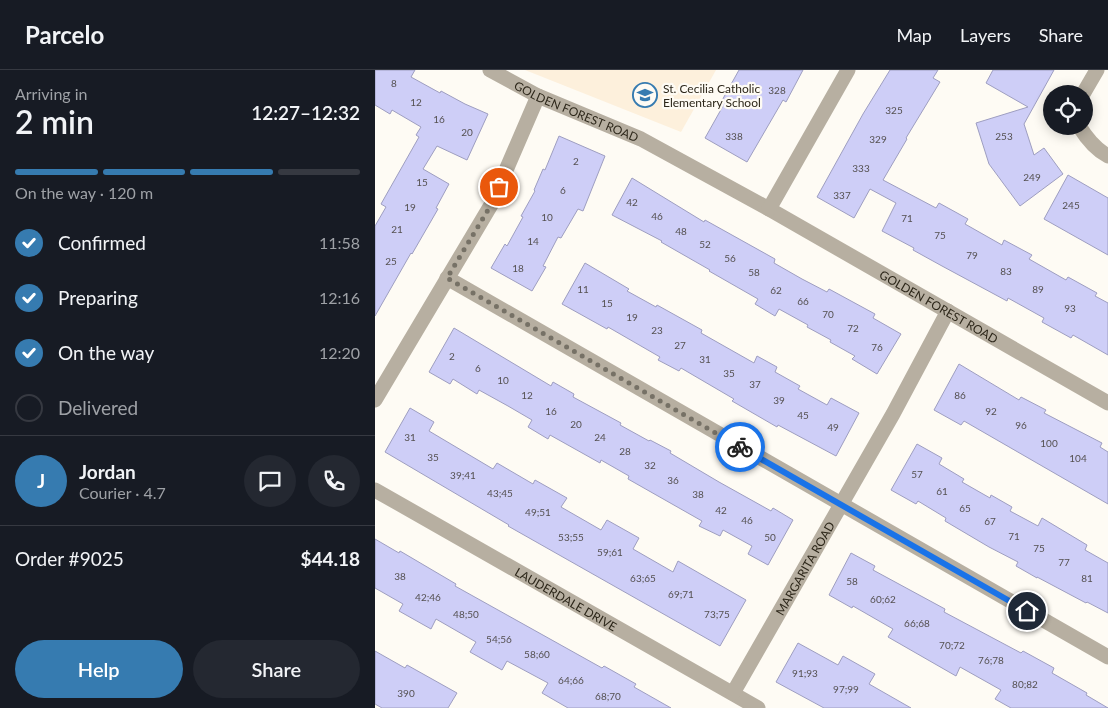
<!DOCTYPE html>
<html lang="en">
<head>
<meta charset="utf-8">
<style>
	:root { --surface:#171b24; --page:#242831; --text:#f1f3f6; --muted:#9ea1a6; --line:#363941; --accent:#367bb0 }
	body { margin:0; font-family:Lato,sans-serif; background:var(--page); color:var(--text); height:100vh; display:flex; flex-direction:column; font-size:19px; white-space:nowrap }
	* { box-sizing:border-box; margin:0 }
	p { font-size:16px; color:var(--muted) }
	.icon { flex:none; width:28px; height:28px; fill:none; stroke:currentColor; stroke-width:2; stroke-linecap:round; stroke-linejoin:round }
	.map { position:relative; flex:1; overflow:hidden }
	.details { display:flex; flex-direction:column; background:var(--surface); width:375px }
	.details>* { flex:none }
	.tools { position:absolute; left:668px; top:15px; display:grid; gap:10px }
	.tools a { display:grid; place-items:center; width:50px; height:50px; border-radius:50%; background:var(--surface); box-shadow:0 2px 12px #0003; font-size:25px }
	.pin { position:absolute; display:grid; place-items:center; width:42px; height:42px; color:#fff; margin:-21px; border:2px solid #fff; border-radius:50%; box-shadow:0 1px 5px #0007 }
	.courier { position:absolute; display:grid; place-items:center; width:50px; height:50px; margin:-25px; border:4px solid #1a73e8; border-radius:50%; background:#fff; color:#222; box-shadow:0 1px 6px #0007 }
	.overview em { font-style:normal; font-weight:600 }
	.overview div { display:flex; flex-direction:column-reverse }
	.overview { display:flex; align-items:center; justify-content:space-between; height:85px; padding:0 15px }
	h1 { font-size:32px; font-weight:600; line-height:38px }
	.bar { display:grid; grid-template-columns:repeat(4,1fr); gap:8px 5px; align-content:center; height:60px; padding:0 15px }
	.bar i { height:6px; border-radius:4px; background:var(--line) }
	.bar .selected { background:var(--accent) }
	.bar p { grid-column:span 4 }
	.line { display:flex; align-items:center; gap:12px; padding:0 15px; border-top:1px solid var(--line) }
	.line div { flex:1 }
	.round { display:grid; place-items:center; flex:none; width:52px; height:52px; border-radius:26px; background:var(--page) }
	ol { padding:0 15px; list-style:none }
	li { display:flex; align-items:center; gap:15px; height:55px }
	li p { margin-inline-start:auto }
	li .icon { padding:5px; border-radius:50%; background:var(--accent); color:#fff; stroke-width:4 }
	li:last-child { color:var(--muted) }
	li i { width:28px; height:28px; border:2px solid var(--line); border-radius:50% }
	.button { display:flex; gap:10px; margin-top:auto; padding:10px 15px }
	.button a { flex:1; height:58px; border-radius:30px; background:var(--accent); color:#fff; font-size:20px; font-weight:600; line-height:58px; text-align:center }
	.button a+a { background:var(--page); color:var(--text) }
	header { display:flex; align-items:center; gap:30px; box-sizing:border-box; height:70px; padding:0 25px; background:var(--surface); border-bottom:1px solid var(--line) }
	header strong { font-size:24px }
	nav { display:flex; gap:28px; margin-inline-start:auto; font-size:18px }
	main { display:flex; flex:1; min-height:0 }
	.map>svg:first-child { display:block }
	.education { fill:#fdf0dc }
	.building { fill:#cecef7; stroke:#9e9ec0 }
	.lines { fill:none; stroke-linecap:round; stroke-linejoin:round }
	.street { stroke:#b7afa1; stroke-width:15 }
	.done { stroke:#767166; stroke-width:5; stroke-dasharray:0 9 }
	.route { stroke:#1a73e8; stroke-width:6 }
	.labels { text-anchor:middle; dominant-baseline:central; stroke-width:4.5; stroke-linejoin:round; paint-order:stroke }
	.number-label { font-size:10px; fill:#555151 }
	.poi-label { font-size:12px; fill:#2d271a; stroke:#fefbf4; text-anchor:start }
	.street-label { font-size:12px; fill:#2d271a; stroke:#fefbf4 }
</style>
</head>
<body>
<header>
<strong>Parcelo</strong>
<nav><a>Map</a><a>Layers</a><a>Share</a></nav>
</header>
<main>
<section class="details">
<div class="overview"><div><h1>2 min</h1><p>Arriving in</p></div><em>12:27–12:32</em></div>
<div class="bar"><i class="selected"></i><i class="selected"></i><i class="selected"></i><i></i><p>On the way · 120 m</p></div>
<ol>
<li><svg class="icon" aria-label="check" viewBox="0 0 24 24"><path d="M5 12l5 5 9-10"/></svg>Confirmed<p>11:58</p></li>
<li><svg class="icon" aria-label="check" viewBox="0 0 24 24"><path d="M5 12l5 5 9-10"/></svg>Preparing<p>12:16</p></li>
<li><svg class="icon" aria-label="check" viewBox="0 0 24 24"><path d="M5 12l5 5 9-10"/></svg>On the way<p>12:20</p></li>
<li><i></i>Delivered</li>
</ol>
<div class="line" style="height:90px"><b class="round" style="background:var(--accent);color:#fff">J</b><div><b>Jordan</b><p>Courier · 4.7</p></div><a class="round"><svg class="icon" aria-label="chat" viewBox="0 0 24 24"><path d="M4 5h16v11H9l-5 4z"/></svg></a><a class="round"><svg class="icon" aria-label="phone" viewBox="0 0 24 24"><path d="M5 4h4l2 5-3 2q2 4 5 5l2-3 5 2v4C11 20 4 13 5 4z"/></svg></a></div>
<div class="line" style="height:65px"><div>Order #9025</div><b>$44.18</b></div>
<div class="button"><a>Help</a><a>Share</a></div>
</section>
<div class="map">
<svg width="733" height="638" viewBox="0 0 733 638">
	<rect width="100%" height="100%" fill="#fefbf4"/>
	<!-- education -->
	<path class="education" d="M150,0H341L306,62Z"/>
	<!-- building -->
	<g class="building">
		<path d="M0,0H40L36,7L65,23L66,21L90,34L113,44L92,90L62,76L48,99L74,114L61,138L63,139L37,184L36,183L0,246V156L11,137L6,134L44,67L41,65L46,57L17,40L15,44L0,35Z"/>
		<path d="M364,0H428L411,32L408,30L372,92L330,68L348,36L345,34Z"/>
		<path d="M515,0H563L558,8L565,12L531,68L532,69L508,110L561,138L564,133L593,149L590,154L627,175L629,170L657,185L654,189L691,210L693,207L722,223L720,226L733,233V285L698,265L696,268L667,252L669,248L633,228L632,231L567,196L538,180L539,178L507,161L521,133L495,119L479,148L442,127L488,44Z"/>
		<path d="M618,0H679L649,54L659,85L669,78L688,104L645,136L614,94L601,53L653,37L611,13Z"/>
		<path d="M184,66L230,86L208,141L203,139L186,168L183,167L168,196L171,197L157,221L116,198L130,174L132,176L148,147L146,146L160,121L159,120L168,99L170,100Z"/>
		<path d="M693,105L733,128V185L669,149Z"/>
		<path d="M257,108L329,152L330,150L400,189L399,193L427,209L452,222L454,219L500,244L498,248L526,264L502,304L477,289L480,286L455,272L456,270L432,257L433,255L404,239L400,246L380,234L383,229L334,201L335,200L286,172L287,171L237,145Z"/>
		<path d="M210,193L254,219L252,221L281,237L282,235L327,260L326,263L379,293L382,286L402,297L400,302L425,316L423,319L452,335L456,328L484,343L461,386L403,355L402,357L357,331L359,329L306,298L304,301L283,290L285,287L233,257L232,259L187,234Z"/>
		<path d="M79,258L176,316L178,312L199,324L198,327L246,353L245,355L274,371L275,370L296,381L295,383L344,412L396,441L398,438L418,450L393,495L373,484L377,476L348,460L345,466L324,456L327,451L253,409L254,406L226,390L225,393L175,365L173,369L153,357L157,350L133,336L104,320L102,324L78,309L75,314L54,302Z"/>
		<path d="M584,294L644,330L646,327L671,340L669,343L727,373L725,377L733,382V434L589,351L586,355L559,340Z"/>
		<path d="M35,338L59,352L54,361L118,399L122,393L158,414L160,410L192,428L186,437L226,460L232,450L264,468L258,479L298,502L303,491L371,530L345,576L133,456L134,455L10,382Z"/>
		<path d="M542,374L567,388L564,394L589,409L587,412L615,428L616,425L637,437L635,441L663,456L667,448L712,475L710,480L733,493V543L712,532L711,533L662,507V508L641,496L643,492L614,477L570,451L571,448L543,431L541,434L516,420Z"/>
		<path d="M0,469L24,483L25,481L81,514L80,516L227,598L229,596L261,614L259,617L296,638H193L167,623L173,613L132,591L127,600L95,582L101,572L61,549L56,559L24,541L28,534L0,518Z"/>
		<path d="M476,483L500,496L498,500L570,539L569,542L646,583L648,581L679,598L677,603L712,623L711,625L733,638H636L620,629L626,620L585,597L581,606L513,567L518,559L478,536L477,538L454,525Z"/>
		<path d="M423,573L463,595L468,586L500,604L494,614L536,638H449L401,612Z"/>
		<path d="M0,581L30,598L32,595L82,623L73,638H7L0,634Z"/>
	</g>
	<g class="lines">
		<!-- street -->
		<g class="street">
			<path id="s1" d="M115,0L163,26L266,69L394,139L733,333"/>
			<path d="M708,24L722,0"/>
			<path d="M704,56C712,69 720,79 733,86"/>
			<path d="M394,139L473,0"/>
			<path d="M72,208L733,587"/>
			<path d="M0,330L116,135L163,26"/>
			<path id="s2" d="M0,420L383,638"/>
			<path id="s3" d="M358,623L518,344L573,241"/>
		</g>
	</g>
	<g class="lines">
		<!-- done -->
		<path class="done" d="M124,117L116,135L72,208L365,377"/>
		<!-- route -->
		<path class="route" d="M365,377L652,541"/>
	</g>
	<!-- icons -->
	<defs>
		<symbol id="school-ring" viewBox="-11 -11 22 22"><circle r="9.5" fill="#fefbf4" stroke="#367bb0" stroke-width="1.5"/><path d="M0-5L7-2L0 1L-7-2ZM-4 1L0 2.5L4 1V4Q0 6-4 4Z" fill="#367bb0"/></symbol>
	</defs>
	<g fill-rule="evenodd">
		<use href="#school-ring" x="256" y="11" width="28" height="28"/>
	</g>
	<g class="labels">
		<!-- number labels -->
		<g class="number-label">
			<text x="19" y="13">8</text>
			<text x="402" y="20">328</text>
			<text x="41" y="32">12</text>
			<text x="519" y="40">325</text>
			<text x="64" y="49">16</text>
			<text x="92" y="62">20</text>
			<text x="359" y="66">338</text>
			<text x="629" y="66">253</text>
			<text x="503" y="69">329</text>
			<text x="201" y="91">2</text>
			<text x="486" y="98">333</text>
			<text x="657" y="107">249</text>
			<text x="47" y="112">15</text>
			<text x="188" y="120">6</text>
			<text x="467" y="125">337</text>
			<text x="257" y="132">42</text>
			<text x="696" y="135">245</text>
			<text x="35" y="137">19</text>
			<text x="282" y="146">46</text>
			<text x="172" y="147">10</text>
			<text x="532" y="148">71</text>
			<text x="22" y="159">21</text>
			<text x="306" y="161">48</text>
			<text x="565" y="165">75</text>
			<text x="158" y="171">14</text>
			<text x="330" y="174">52</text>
			<text x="597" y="185">79</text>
			<text x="355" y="188">56</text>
			<text x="16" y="191">25</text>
			<text x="143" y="198">18</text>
			<text x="631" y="201">83</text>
			<text x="379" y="202">58</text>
			<text x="208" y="219">11</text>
			<text x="663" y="219">89</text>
			<text x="401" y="220">62</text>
			<text x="428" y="231">66</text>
			<text x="232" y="233">15</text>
			<text x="695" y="238">93</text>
			<text x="453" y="244">70</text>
			<text x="257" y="247">19</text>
			<text x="478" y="258">72</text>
			<text x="282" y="260">23</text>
			<text x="305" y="275">27</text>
			<text x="502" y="277">76</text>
			<text x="77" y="286">2</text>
			<text x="330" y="289">31</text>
			<text x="103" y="298">6</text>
			<text x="354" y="303">35</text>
			<text x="128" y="310">10</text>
			<text x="380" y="314">37</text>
			<text x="152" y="325">12</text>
			<text x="585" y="325">86</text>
			<text x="404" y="330">39</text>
			<text x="176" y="341">16</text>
			<text x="616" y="341">92</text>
			<text x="428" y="345">45</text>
			<text x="201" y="354">20</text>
			<text x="646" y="355">96</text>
			<text x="458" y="357">49</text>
			<text x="35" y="367">31</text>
			<text x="225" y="367">24</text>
			<text x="674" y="373">100</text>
			<text x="250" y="381">28</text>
			<text x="58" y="387">35</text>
			<text x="703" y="388">104</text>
			<text x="275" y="395">32</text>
			<text x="542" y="404">57</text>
			<text x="88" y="405">39;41</text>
			<text x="298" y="410">36</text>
			<text x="567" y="421">61</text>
			<text x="125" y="423">43;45</text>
			<text x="323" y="424">38</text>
			<text x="590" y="438">65</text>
			<text x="346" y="440">42</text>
			<text x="163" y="442">49;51</text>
			<text x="372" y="450">46</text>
			<text x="615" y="451">67</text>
			<text x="639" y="466">71</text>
			<text x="196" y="467">53;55</text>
			<text x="395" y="467">50</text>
			<text x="664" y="478">75</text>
			<text x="235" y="482">59;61</text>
			<text x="689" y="492">77</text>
			<text x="25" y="506">38</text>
			<text x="268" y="508">63;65</text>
			<text x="712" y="508">81</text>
			<text x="477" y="511">58</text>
			<text x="306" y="524">69;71</text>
			<text x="53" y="527">42;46</text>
			<text x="508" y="529">60;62</text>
			<text x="91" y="544">48;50</text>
			<text x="342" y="544">73;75</text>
			<text x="542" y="553">66;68</text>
			<text x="124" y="569">54;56</text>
			<text x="577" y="575">70;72</text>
			<text x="162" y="584">58;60</text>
			<text x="616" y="590">76;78</text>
			<text x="430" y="603">91;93</text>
			<text x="196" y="610">64;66</text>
			<text x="650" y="614">80;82</text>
			<text x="471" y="619">97;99</text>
			<text x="31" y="623">390</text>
			<text x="233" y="626">68;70</text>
		</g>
		<!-- poi labels -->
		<g class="poi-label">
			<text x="288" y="18">St. Cecilia Catholic<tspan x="288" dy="14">Elementary School</tspan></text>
		</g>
		<!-- street labels -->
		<g class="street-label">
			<text stroke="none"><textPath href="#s1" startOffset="96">GOLDEN FOREST ROAD</textPath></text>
			<text stroke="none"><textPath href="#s1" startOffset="508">GOLDEN FOREST ROAD</textPath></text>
			<text stroke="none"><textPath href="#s3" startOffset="144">MARGARITA ROAD</textPath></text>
			<text stroke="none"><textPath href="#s2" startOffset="220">LAUDERDALE DRIVE</textPath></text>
		</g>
	</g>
</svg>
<div class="tools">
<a><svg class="icon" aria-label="locate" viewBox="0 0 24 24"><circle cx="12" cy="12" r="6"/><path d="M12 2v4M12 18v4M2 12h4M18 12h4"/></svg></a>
</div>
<div class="pin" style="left:124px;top:117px;background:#ea580c"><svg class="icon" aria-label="bag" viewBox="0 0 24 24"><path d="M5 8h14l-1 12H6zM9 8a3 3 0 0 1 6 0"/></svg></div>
<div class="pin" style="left:652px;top:541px;background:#1f2937"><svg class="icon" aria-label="home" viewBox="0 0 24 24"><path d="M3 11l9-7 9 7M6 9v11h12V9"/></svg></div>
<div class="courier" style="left:365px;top:377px"><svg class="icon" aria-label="bike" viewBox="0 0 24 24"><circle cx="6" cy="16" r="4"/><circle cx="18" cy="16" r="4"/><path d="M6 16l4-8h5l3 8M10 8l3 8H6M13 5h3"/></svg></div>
</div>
</main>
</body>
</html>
